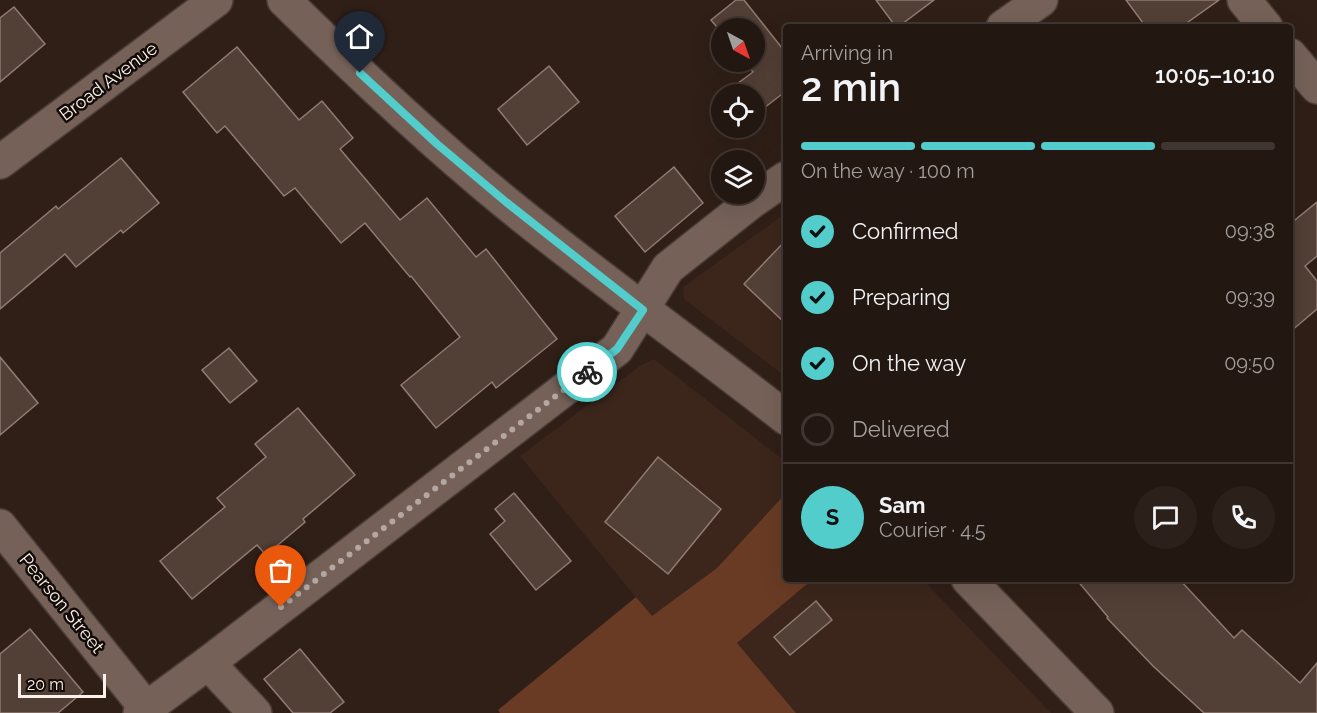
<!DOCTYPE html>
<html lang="en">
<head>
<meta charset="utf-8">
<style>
	:root { --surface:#231711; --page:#2b201a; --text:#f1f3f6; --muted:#a39f9f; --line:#403631; --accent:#52cdcc }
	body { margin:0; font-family:Raleway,sans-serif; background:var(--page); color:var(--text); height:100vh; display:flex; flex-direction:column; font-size:22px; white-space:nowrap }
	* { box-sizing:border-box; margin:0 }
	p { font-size:20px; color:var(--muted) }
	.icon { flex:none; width:33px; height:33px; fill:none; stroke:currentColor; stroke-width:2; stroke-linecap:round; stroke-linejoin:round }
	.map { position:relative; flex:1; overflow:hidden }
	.sheet { position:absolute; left:783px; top:24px; width:510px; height:558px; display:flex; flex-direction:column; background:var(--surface); border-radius:6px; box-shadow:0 6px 24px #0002,0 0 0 2px var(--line) }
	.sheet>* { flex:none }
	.needle { width:39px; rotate:140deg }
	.tools { position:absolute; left:711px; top:18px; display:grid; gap:12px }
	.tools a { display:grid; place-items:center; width:54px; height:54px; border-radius:50%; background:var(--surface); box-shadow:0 6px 24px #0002,0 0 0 2px var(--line); font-size:30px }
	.scale { position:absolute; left:18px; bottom:15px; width:88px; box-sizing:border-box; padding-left:6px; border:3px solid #fcf0eb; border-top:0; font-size:16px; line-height:21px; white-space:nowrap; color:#fcf0eb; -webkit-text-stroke:4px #120b07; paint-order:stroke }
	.pin { position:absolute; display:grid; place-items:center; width:51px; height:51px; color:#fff; margin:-62px -26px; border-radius:50% 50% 50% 0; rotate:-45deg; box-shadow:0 0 6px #0007 }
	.pin .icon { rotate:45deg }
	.courier { position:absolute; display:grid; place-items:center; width:60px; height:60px; margin:-30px; border:4px solid #52cdcc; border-radius:50%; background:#fff; color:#222; box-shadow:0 2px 8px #0007 }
	.head em { font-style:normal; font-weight:600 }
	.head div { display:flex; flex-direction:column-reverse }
	.head { display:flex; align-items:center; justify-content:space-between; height:102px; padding:0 18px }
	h1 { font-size:39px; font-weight:600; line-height:45px }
	.bar { display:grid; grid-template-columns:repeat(4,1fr); gap:9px 6px; align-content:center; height:72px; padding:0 18px }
	.bar i { height:8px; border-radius:4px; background:var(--line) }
	.bar .on { background:var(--accent) }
	.bar p { grid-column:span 4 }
	.line { display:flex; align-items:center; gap:15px; padding:0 18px; border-top:2px solid var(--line) }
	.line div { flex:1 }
	.round { display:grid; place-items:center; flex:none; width:63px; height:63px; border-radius:32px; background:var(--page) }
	ol { padding:0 18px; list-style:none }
	li { display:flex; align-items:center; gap:18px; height:66px }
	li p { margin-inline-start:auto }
	li .icon { padding:6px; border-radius:50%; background:var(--accent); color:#111; stroke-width:4 }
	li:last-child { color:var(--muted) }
	li i { width:33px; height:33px; border:3px solid var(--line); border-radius:50% }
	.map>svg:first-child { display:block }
	.built { fill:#3c261b }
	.green { fill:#693b24 }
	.building { fill:#523f36; stroke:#907b72; stroke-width:1.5 }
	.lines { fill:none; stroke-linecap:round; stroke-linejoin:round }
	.minor-casing { stroke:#493b36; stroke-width:36 }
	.secondary-casing { stroke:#493b36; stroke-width:36 }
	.minor { stroke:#756158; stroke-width:33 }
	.secondary { stroke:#756158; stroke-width:33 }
	.done { stroke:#b4a7a1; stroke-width:6; stroke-dasharray:0 10.8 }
	.route { stroke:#52cdcc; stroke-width:8 }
	.labels { text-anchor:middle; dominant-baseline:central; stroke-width:5; stroke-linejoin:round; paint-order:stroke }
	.street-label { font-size:18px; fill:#fcf0eb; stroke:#120b07 }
</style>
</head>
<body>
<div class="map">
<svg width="1317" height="713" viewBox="0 0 1317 713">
	<rect width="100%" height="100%" fill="#2f1f17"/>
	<!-- built -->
	<g class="built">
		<path d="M786,213V377L684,299L683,287Z"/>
		<path d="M654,359L786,462V493L717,568L652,617L520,456L640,366Z"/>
		<path d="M813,579H922L1051,713H796L737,643Z"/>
	</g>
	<!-- green -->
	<path class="green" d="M786,493V579H813L737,643L796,713H500L498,710L636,597L652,616L717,568Z"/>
	<!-- building -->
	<g class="building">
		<path d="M736,0H744L786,53V91L759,112L754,107V94H745L737,84L753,72L744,62H754V28H722V33L711,20Z"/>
		<path d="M876,0H934L898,27H896Z"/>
		<path d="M1126,0H1219L1181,27H1146Z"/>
		<path d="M14,7L45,44L0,82V18Z"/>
		<path d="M237,47L299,120L322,101L353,138L340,149L400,220L427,198L476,257L486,249L557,339L496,388L492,382L436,428L401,385L460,337L411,276L410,277L365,223L341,243L295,188L284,196L225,126L217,133L183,92Z"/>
		<path d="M549,66L579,102L527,145L498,109Z"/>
		<path d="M121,158L159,203L123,233L121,230L76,267L65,254L0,309V253L56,206L58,209Z"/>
		<path d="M674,167L703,203L645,252L615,216Z"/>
		<path d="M1317,202V256L1305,266L1317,281V309L1290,332V224Z"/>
		<path d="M786,240V324L744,284Z"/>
		<path d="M229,348L257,381L230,403L202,370Z"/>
		<path d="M0,357L38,403L0,435Z"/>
		<path d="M298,408L355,475L303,519L305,522L266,555L257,545L192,599L160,561L225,507L217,498L266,457L255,444Z"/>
		<path d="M658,457L721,509L668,574L605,522Z"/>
		<path d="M514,493L571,561L536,590L490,534L505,521L495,509Z"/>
		<path d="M1076,579H1179L1234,638L1242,630L1300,683L1317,663V713H1204L1153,666L1107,618L1108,617Z"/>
		<path d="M816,601L832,620L790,655L774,637Z"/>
		<path d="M30,629L83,692L58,713H0V654Z"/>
		<path d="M300,649L344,702L330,713H293L264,679Z"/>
	</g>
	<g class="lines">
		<defs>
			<g id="minor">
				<path d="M1244,0L1266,27"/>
				<path d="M1003,27L1041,0"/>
				<path d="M1290,55L1317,87"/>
				<path d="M0,162L216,0"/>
				<path d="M0,526L146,708"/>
				<path d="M208,663L255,713"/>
				<path d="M140,713L208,663L617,349L668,268L750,203L786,178"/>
			</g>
			<g id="secondary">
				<path d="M284,0C355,70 428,139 505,202C597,277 693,345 786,418"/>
				<path d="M968,579L1097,713"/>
			</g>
		</defs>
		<!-- minor casing -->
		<use href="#minor" class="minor-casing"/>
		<!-- secondary casing -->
		<use href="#secondary" class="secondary-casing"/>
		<!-- minor -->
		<use href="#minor" class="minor"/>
		<!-- secondary -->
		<use href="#secondary" class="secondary"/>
	</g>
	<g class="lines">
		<!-- done -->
		<path class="done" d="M281,607L587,372"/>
		<!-- route -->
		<path class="route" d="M360,73L437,144L506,202L643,310L617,349L587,372"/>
	</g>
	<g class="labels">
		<!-- street labels -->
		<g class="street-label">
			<text transform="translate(108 81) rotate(-37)">Broad Avenue</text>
			<text transform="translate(62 603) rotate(51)">Pearson Street</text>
		</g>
	</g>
</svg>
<div class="tools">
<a><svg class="needle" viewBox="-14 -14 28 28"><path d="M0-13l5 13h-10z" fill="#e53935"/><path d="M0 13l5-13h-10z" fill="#a39f9f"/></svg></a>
<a><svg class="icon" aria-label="locate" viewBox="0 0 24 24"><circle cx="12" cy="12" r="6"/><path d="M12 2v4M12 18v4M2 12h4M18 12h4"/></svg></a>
<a><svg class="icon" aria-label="layers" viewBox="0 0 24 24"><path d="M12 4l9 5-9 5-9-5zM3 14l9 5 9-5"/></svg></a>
</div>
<div class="scale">20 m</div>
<div class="pin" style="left:281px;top:607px;background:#ea580c"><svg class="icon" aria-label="bag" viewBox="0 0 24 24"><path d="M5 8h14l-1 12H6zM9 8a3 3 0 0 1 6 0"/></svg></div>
<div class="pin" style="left:360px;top:73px;background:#1f2937"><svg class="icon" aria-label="home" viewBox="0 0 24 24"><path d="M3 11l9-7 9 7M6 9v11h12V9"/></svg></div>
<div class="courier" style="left:587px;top:372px"><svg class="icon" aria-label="bike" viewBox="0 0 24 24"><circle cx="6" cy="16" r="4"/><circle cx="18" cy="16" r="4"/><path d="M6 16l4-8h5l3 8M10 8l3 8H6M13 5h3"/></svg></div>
<section class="sheet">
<div class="head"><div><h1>2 min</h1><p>Arriving in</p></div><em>10:05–10:10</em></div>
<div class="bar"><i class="on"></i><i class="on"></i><i class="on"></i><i></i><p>On the way · 100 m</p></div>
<ol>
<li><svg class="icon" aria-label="check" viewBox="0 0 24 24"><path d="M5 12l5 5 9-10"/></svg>Confirmed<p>09:38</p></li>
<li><svg class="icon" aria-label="check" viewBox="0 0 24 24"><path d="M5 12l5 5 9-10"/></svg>Preparing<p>09:39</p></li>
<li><svg class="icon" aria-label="check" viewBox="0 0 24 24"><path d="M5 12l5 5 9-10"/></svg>On the way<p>09:50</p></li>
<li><i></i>Delivered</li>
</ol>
<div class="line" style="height:108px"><b class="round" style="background:var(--accent);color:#111">S</b><div><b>Sam</b><p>Courier · 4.5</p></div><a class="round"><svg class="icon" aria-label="chat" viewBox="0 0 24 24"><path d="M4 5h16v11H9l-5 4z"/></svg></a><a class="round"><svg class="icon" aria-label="phone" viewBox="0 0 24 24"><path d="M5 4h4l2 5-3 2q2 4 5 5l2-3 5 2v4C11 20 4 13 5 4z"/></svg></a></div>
</section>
</div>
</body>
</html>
